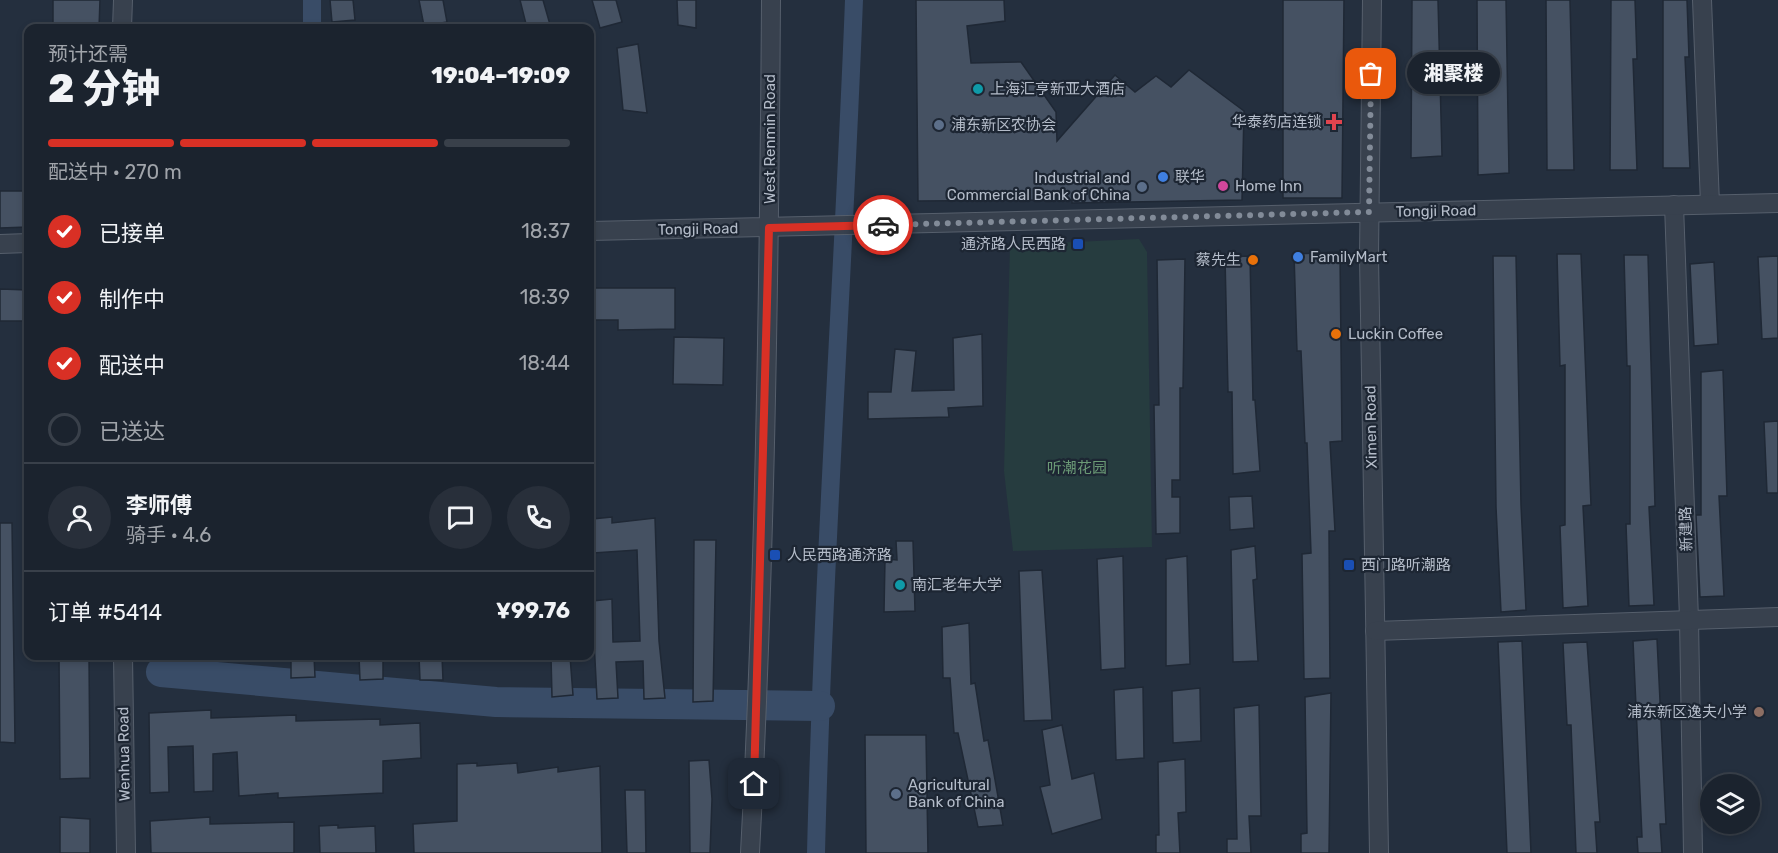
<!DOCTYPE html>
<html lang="zh">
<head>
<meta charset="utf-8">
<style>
	:root { --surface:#1b232e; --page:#282f3a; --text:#f1f3f6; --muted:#a0a4aa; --line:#39404a; --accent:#d93025 }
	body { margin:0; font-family:Rubik,"Noto Sans SC",sans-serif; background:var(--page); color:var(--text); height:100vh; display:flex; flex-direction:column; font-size:22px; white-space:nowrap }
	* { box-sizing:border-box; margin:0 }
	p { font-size:20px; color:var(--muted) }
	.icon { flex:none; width:33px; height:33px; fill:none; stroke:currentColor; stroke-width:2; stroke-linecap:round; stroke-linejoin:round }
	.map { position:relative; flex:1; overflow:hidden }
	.sheet { position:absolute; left:24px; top:24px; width:570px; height:636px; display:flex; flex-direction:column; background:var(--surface); border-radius:12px; box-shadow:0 3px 9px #0003,0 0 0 2px var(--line) }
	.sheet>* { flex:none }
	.fabs { position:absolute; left:1700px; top:774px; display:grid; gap:12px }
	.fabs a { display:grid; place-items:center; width:60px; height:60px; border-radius:50%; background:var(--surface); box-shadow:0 3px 9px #0003,0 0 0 2px var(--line); font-size:30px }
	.pin { position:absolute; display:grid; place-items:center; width:51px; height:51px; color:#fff; margin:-26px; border-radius:12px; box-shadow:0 3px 9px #0006 }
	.courier { position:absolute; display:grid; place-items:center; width:60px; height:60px; margin:-30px; border:4px solid #d93025; border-radius:50%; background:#fff; color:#222; box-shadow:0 2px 8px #0007 }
	.bubble { position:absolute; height:42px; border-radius:21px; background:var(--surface); box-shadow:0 3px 9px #0003,0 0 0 2px var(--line); font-size:20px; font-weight:800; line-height:42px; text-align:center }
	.headline em { font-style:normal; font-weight:800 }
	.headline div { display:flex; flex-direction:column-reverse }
	.headline { display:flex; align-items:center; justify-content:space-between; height:102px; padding:0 24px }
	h1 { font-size:39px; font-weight:800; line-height:45px }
	.bar { display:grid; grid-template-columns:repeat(4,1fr); gap:9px 6px; align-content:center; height:72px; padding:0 24px }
	.bar i { height:8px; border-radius:4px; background:var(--line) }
	.bar .current { background:var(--accent) }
	.bar p { grid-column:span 4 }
	.line { display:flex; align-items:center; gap:15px; padding:0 24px; border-top:2px solid var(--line) }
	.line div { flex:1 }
	.round { display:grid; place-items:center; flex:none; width:63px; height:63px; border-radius:32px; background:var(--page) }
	ol { padding:0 24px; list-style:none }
	li { display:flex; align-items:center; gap:18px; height:66px }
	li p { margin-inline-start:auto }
	li .icon { padding:6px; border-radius:50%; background:var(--accent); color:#fff; stroke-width:4 }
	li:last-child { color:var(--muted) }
	li i { width:33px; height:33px; border:3px solid var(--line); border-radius:50% }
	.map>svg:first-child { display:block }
	.green { fill:#263c3f }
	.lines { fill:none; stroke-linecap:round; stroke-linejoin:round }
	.canal { stroke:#394c67; stroke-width:18 }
	.river { stroke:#394c67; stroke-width:30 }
	.building { fill:#455162; stroke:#1f2835; stroke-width:1.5 }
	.minor-casing { stroke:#565f6c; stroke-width:20 }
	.minor { stroke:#38414e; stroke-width:18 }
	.done { stroke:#828b98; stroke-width:6; stroke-dasharray:0 10.8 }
	.route { stroke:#d93025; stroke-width:8 }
	.culture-dot { fill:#0f9aa8; stroke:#1d2633; stroke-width:2 }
	.health-dot { fill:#e0444e; stroke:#1d2633; stroke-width:2 }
	.service-dot { fill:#5c6f8a; stroke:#1d2633; stroke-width:2 }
	.shop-dot { fill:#3f7fe0; stroke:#1d2633; stroke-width:2 }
	.hotel-dot { fill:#d1479c; stroke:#1d2633; stroke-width:2 }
	.transit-dot { fill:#1a4fb4; stroke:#1d2633; stroke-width:2 }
	.food-dot { fill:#e8710a; stroke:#1d2633; stroke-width:2 }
	.education-dot { fill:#8d6e63; stroke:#1d2633; stroke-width:2 }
	.labels { text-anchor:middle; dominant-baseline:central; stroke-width:4.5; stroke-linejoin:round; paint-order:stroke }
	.poi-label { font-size:15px; fill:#b4bcc9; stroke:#1d2633; text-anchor:start }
	.street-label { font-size:15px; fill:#b4bcc9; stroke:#1d2633 }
	.park-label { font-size:15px; fill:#6b9a76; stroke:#1d2633 }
</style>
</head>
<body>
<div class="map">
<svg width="1778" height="853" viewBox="0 0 1778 853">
	<rect width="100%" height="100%" fill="#242f3e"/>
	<!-- green -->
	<path class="green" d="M1139,239L1147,252L1152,547L1013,551L1004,471L1010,245Z"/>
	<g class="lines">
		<!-- canal -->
		<g class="canal">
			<path d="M312,0V28"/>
			<path d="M816,853C823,568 843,284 854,0"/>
		</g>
		<!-- river -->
		<path class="river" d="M161,672L496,702L820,706"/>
	</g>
	<!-- building -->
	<g class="building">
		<path d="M53,0H100L99,28H53Z"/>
		<path d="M330,0H353L355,20L332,22Z"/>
		<path d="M419,0H443L447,22L424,26Z"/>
		<path d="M520,0H543L551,28H527Z"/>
		<path d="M592,0H616L622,22L600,28Z"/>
		<path d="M677,0H696V28L678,25Z"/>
		<path d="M916,0H1004L1005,21L967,26L971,63L1021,62L1056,112L1057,141L1115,75L1135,92L1156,76L1171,87L1189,70L1244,111L1242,200L1072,203V200L918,201Z"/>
		<path d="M1283,0H1344L1342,198H1283Z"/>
		<path d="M1412,0H1438L1442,156L1411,158Z"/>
		<path d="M1477,0H1506L1509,173L1478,175Z"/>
		<path d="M1546,0H1570L1574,170H1547Z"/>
		<path d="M1611,0H1635L1637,59H1633L1637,170H1610Z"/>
		<path d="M1663,0H1687L1689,57H1685L1690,168H1663Z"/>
		<path d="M638,44L647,113L623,110L617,48Z"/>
		<path d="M0,191H28V227L0,228Z"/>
		<path d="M1340,252L1342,441L1330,442L1335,531H1329L1330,678L1304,679L1302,554L1311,553L1307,443H1305L1301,351H1297L1294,254Z"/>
		<path d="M1557,254H1581L1591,505L1583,506L1588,606L1563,608L1560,526L1565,525V365L1560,366Z"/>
		<path d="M1624,255H1648L1655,506L1649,507L1654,605L1629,606L1626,524H1630V366H1627Z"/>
		<path d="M1250,256L1253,400H1255L1260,471L1233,474L1232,392H1228L1225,257Z"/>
		<path d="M1493,256H1516L1521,505L1526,610L1501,612L1496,507Z"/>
		<path d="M1778,256V338L1762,339L1758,257Z"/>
		<path d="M1185,259L1183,388H1180V480H1172V497H1180V533L1156,534L1154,405H1159L1157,260Z"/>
		<path d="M1714,262L1718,344L1694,346L1690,264Z"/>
		<path d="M590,288H675V329L618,330V320H590Z"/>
		<path d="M0,289L28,290V321H0Z"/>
		<path d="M982,334L983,406L948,408L949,417L868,419V392H891L895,349L916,351L912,391L954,390L953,338Z"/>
		<path d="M674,337L724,338L723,385L673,384Z"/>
		<path d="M1723,370L1727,496H1719L1724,596L1700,597L1696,515H1701V372Z"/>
		<path d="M1778,421V493H1767L1764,422Z"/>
		<path d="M1252,496L1254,528L1230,530L1229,497Z"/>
		<path d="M612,517V523L655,518L659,641L665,698L644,699L643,661L616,662L618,698L597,699L592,601L612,599L613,642L640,641L637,550L593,553L592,519Z"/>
		<path d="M0,523H12L15,743L0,742Z"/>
		<path d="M694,540H716L713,701L693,702Z"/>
		<path d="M896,541H913L915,611L884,612L885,559L897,560Z"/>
		<path d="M1255,546L1257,579L1253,580L1258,661L1233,662L1231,550Z"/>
		<path d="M1123,556L1125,668L1101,670L1097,559Z"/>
		<path d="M1187,556L1190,664L1166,666V559Z"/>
		<path d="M1042,570L1052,720L1024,721L1019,571Z"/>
		<path d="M969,623L971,684L975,683L984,741L988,740L1003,825L978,827L958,733H954L950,678H943L942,627Z"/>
		<path d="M1657,639L1666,824H1660L1662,853H1638L1637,837H1642L1633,641Z"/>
		<path d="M1522,641L1531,853H1507L1498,642Z"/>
		<path d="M1587,642L1600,822H1595L1597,853H1576L1571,725H1567L1563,643Z"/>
		<path d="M59,656H89L90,778L60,779Z"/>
		<path d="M291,656H314L315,677L291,678Z"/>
		<path d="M359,656H383V679L360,680Z"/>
		<path d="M419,656H442L443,680H420Z"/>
		<path d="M551,656H570L573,695L552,697Z"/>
		<path d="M1143,687L1144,758L1116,760L1114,690Z"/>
		<path d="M1200,688L1201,741L1173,743L1172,691Z"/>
		<path d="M1331,693L1329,853H1301V834L1307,833L1305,697Z"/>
		<path d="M1259,705L1261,816H1249L1251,853H1227V839H1237L1234,708Z"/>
		<path d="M211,710V718L296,715V721L380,719V725L420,723L421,758L383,761V793L278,798V793L239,796L237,752L213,754V791L194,792L193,746L168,747L169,792L150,793L149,713Z"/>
		<path d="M1062,725L1072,779L1094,773L1102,819L1052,834L1040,787L1050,785L1042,730Z"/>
		<path d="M865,735H926L928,853H866Z"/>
		<path d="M1185,759L1186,812L1178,813L1180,853H1156V835H1159L1158,762Z"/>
		<path d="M709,760L712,799L710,853H690L689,761Z"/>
		<path d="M477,763V766L517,763L518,773L558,767V772L600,766L602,853H414L413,824L457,821V764Z"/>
		<path d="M625,790H645L646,853H627Z"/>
		<path d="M60,817L90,819V853H60Z"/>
		<path d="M210,817V824L294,822V853H151L150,821Z"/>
		<path d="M338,825V828L375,826L376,853H320L319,826Z"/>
	</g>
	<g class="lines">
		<defs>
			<g id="minor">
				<path d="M1372,0L1369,256L1379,853"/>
				<path d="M1702,0L1710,204"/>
				<path d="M122,28L123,0"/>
				<path d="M1674,205L1689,619L1693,853"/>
				<path d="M590,231L1778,203"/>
				<path d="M0,244L28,243"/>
				<path d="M1375,631L1778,617"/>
				<path d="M123,656L126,853"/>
				<path d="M750,853C765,569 769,284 771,0"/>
			</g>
		</defs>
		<!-- minor casing -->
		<use href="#minor" class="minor-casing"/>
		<!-- minor -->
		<use href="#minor" class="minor"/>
	</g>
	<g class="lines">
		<!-- done -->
		<path class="done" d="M883,225L1369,212L1371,74"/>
		<!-- route -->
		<path class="route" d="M754,784L769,228L883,225"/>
	</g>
	<!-- markers -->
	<g class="culture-dot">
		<circle cx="978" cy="89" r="6"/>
		<circle cx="900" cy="585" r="6"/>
	</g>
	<path class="health-dot" d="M1331 113h6v6h6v6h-6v6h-6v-6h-6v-6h6z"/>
	<g class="service-dot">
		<circle cx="939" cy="125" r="6"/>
		<circle cx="1142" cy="187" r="6"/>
		<circle cx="896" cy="794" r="6"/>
	</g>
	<g class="shop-dot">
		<circle cx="1163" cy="177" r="6"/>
		<circle cx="1298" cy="257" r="6"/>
	</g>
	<circle class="hotel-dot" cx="1223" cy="186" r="6"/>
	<g class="transit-dot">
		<rect x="1072" y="238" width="12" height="12" rx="3"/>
		<rect x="769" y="549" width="12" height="12" rx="3"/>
		<rect x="1343" y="559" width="12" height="12" rx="3"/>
	</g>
	<g class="food-dot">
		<circle cx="1253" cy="260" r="6"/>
		<circle cx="1336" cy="334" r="6"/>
	</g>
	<circle class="education-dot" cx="1759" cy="712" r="6"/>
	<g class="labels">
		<!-- poi labels -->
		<g class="poi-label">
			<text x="990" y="89">上海汇亨新亚大酒店</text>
			<text x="1322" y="122" text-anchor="end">华泰药店连锁</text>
			<text x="951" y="125">浦东新区农协会</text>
			<text x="1175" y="177">联华</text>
			<text x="1130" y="178" text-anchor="end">Industrial and<tspan x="1130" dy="17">Commercial Bank of China</tspan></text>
			<text x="1235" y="186">Home Inn</text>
			<text x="1066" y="244" text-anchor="end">通济路人民西路</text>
			<text x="1310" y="257">FamilyMart</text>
			<text x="1241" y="260" text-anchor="end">蔡先生</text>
			<text x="1348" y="334">Luckin Coffee</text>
			<text x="787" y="555">人民西路通济路</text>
			<text x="1361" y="565">西门路听潮路</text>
			<text x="912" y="585">南汇老年大学</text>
			<text x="1747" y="712" text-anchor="end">浦东新区逸夫小学</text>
			<text x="908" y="785">Agricultural<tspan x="908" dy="17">Bank of China</tspan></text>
		</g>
		<!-- street labels -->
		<g class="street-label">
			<text transform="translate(770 139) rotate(-90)">West Renmin Road</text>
			<text transform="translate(1436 211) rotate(-1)">Tongji Road</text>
			<text transform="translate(698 229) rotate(-1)">Tongji Road</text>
			<text transform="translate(1371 427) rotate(-91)">Ximen Road</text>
			<text transform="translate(1686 529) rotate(-92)">新建路</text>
			<text transform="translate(124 754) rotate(-91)">Wenhua Road</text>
		</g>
		<!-- park labels -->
		<g class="park-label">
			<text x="1077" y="468">听潮花园</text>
		</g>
	</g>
</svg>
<div class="fabs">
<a><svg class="icon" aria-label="layers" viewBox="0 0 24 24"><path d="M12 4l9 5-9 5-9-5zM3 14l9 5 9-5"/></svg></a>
</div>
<div class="pin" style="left:1371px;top:74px;background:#ea580c"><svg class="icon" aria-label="bag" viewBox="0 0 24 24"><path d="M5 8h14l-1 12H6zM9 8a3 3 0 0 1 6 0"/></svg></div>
<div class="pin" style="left:754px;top:784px;background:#1f2937"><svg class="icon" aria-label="home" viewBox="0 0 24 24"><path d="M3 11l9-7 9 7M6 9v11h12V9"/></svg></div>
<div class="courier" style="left:883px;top:225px"><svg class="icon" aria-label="car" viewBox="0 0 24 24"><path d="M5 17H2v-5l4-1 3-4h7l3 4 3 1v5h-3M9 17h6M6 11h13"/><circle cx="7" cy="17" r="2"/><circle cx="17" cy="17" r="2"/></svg></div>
<div class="bubble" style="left:1407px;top:52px;width:93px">湘聚楼</div>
<section class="sheet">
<div class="headline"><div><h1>2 分钟</h1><p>预计还需</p></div><em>19:04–19:09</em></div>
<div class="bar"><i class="current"></i><i class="current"></i><i class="current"></i><i></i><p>配送中 · 270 m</p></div>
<ol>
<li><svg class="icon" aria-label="check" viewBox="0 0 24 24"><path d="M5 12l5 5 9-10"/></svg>已接单<p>18:37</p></li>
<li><svg class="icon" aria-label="check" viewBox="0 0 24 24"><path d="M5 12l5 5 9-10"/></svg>制作中<p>18:39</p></li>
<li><svg class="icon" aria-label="check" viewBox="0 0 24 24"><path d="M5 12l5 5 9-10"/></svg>配送中<p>18:44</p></li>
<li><i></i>已送达</li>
</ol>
<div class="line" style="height:108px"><a class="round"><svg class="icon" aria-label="person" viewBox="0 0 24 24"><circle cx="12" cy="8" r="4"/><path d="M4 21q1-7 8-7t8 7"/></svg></a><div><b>李师傅</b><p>骑手 · 4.6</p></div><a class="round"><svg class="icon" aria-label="chat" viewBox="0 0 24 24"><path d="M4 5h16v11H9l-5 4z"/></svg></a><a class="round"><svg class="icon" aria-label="phone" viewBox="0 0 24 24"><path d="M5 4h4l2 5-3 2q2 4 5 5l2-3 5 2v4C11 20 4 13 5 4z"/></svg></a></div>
<div class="line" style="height:78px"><div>订单 #5414</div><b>¥99.76</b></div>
</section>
</div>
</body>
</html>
